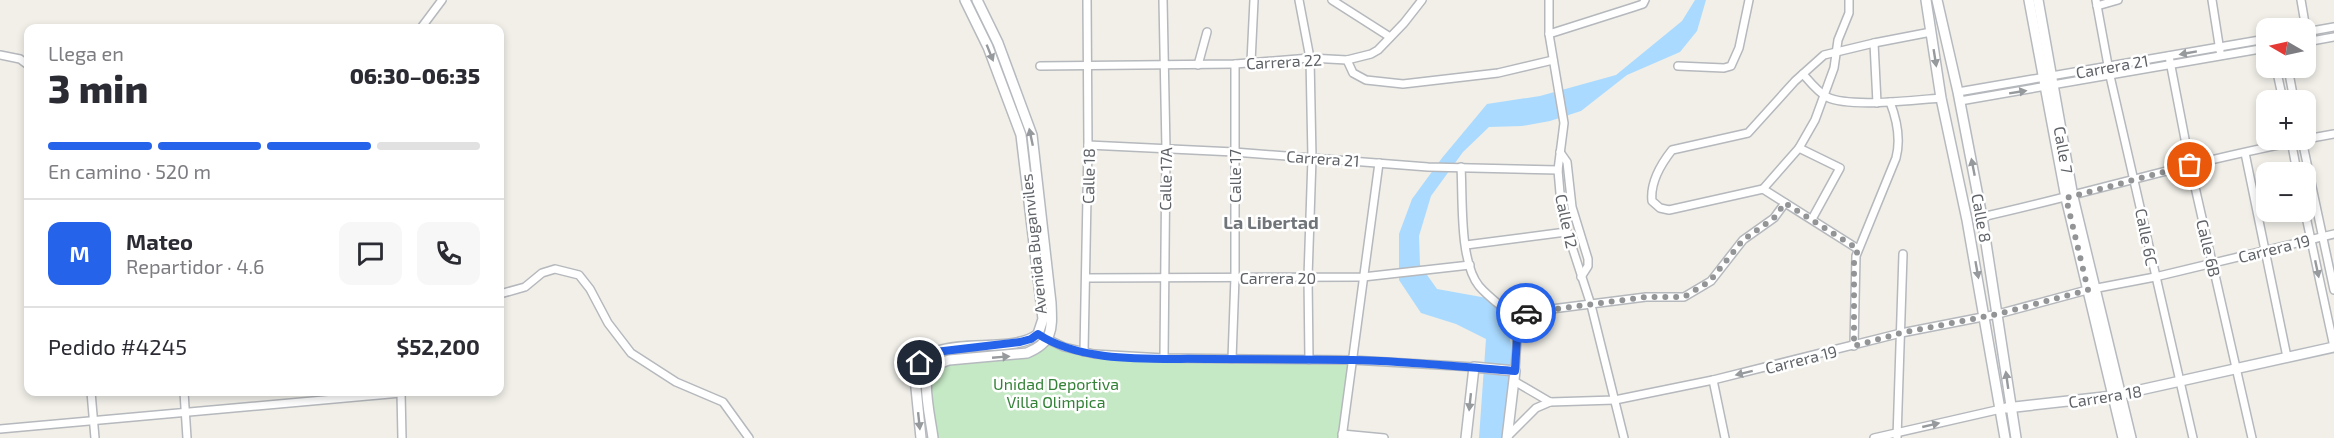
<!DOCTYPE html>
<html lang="es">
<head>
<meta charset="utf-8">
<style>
	:root { --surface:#fff; --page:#f7f7f7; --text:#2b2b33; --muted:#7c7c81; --line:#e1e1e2; --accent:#2563eb }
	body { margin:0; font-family:"Exo 2",sans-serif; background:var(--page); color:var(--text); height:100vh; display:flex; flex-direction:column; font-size:22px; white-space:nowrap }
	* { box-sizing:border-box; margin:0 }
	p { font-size:20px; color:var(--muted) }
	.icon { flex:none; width:33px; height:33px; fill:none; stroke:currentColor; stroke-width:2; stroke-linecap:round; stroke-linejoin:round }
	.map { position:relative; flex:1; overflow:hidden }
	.sheet { position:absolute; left:24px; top:24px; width:480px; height:372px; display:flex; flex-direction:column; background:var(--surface); border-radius:12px; box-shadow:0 3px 9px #0003 }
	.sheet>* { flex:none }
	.needle { width:39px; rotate:279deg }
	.tools { position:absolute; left:2256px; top:18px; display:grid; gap:12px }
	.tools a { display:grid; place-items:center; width:60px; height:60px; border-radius:12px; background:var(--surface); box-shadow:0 3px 9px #0003; font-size:30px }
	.pin { position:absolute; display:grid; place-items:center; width:51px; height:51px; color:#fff; margin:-26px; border:3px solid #fff; border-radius:50%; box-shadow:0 2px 6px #0007 }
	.courier { position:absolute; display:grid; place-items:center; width:60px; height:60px; margin:-30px; border:4px solid #2563eb; border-radius:50%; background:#fff; color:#222; box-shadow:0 2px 8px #0007 }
	.summary em { font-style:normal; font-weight:800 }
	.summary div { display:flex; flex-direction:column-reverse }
	.summary { display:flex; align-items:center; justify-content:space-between; height:102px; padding:0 24px }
	h1 { font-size:39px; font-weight:800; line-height:45px }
	.bar { display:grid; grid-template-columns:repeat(4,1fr); gap:9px 6px; align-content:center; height:72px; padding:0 24px }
	.bar i { height:8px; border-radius:4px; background:var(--line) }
	.bar .active { background:var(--accent) }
	.bar p { grid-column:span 4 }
	.line { display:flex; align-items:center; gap:15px; padding:0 24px; border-top:2px solid var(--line) }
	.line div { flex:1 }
	.round { display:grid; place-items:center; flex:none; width:63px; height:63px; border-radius:12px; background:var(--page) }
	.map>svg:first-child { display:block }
	.green { fill:#c5e8c5 }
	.water { fill:#aadaff }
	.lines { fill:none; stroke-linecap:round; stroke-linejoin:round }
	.street-casing { stroke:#b5b8bc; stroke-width:10 }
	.secondary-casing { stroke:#b6babf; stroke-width:12 }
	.street { stroke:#fff; stroke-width:7 }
	.secondary { stroke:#fff; stroke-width:9 }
	.oneway { fill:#979a9d }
	.done { stroke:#929495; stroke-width:6; stroke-dasharray:0 10.8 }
	.route { stroke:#2563eb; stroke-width:8 }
	.labels { text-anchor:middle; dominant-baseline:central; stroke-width:5; stroke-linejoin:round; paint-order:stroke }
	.street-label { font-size:16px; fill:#5f6368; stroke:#fff }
	.park-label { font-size:16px; fill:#348238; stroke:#fff }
	.neighbourhood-label { font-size:18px; font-weight:bold; fill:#70757a; stroke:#fff }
</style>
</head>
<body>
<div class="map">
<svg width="2334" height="438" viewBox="0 0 2334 438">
	<rect width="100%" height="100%" fill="#f1efe8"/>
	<!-- green -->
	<path class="green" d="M1048,340L1084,352L1352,360L1342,438H933L927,386L939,363L1008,356Z"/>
	<!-- water -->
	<path class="water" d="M1695,0H1706L1697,31L1680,52L1627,75L1581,111L1550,121L1522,126L1489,127L1463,152L1431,196L1419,236L1420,265L1437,289L1487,298L1506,319L1511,344V389L1506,438H1479L1486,339L1456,324L1421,313L1399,280V234L1412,199L1442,158L1487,104L1540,96L1616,75L1682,21Z"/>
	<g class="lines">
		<defs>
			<g id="street">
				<path d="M1163,0L1166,149L1164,358"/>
				<path d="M1299,0L1310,58L1312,158L1308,277L1309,360"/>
				<path d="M1332,0L1390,37"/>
				<path d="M1549,0V34L1564,123L1558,170L1562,216L1591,305L1624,438"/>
				<path d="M2096,0L2110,76L2193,438"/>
				<path d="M2212,0L2220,51"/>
				<path d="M2301,0L2308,41"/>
				<path d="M2097,6L2118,0"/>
				<path d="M421,28L442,0"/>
				<path d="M2306,32L2334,27"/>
				<path d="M1549,34L1634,7L1643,4L1645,0"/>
				<path d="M2306,42L2334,37"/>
				<path d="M1874,43L1877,103"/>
				<path d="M0,55L20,59L28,65"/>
				<path d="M2169,56L2190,165L2252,438"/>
				<path d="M1347,60L1353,73L1366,80L1403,84L1498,73L1553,60"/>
				<path d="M1251,62L1254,0"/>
				<path d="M1198,65L1207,32"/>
				<path d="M1040,66L1235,64L1310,58L1347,60L1371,54L1378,50L1404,23L1422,0"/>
				<path d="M1678,66L1724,68L1731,66L1739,48L1749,0"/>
				<path d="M2276,68L2283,100"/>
				<path d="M2288,68L2294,100"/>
				<path d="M1803,74C1810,82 1818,92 1827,97C1849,108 1915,100 1941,98"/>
				<path d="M1958,92L2266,39"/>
				<path d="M1960,101L2266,48"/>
				<path d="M2306,139L2334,134"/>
				<path d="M2291,140L2297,172"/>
				<path d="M2302,140L2334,290"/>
				<path d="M1088,145L1234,152L1428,167L1558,170"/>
				<path d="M1799,148L1840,168L1812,219"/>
				<path d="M1560,152L1567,162L1572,207L1588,259V266L1581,277"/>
				<path d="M2245,153L2287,357"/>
				<path d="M1461,167C1463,198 1459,261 1479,286C1490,299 1506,309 1518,321"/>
				<path d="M1763,189L1799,148L1815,120L1834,68L1838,40L1849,13V0"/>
				<path d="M2305,212L2334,347"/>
				<path d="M1982,217C2090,193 2196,160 2304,140"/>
				<path d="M1466,245L1566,232"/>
				<path d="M1858,249L1763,189L1669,210L1660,208L1652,201C1650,183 1661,164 1672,150L1748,133L1795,81L1824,55L1874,43L1931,32"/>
				<path d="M1086,278L1363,277L1470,265"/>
				<path d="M500,294L525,287L542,273L555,269L579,275L590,289L608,323L631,353L676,382L723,402L749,438"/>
				<path d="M1518,321L1528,312L1646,297H1684L1711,281L1743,240L1774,218L1785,203"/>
				<path d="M1043,337L1064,347L1094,354L1164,358L1352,360L1474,367"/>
				<path d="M1854,346L1856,256L1896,158C1901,139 1897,120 1890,102"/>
				<path d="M1084,352L1088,145L1087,0"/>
				<path d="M1232,359L1235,277V64"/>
				<path d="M1515,371L1518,321"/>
				<path d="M1713,380L1725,438"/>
				<path d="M1514,381L1550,402L1615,400L1713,380L1901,333L1998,314L2087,290L2155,277L2334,234"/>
				<path d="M91,392L95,438"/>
				<path d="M184,392L187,438"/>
				<path d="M401,392L402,438"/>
				<path d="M0,429L401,393"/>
				<path d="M1342,434L1384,438"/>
				<path d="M1507,437L1536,408L1550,402"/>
				<path d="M1342,438L1379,163"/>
				<path d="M1874,438L2001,409"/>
				<path d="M1897,438L1903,254"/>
			</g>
			<g id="secondary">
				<path d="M1926,0L1941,98L1967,220L2005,438"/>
				<path d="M1937,0L1958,92L1982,217L2016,438"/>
				<path d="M2029,0L2066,198L2123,438"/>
				<path d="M2038,0L2073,197L2131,438"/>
				<path d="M2006,408L2113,396L2334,347"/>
				<path d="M921,438L915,378C921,327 1008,359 1038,334L1043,319L1021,135L988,47L965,0"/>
				<path d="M933,438C931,422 924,392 927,377C930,367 940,363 949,360L1027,353C1054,342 1052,328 1051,303L1032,135L998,43L977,0"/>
				<path d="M1466,438L1474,367L1515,371L1507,438"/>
			</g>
		</defs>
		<!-- street casing -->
		<use href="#street" class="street-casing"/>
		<!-- secondary casing -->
		<use href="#secondary" class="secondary-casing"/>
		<!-- street -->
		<use href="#street" class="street"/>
		<!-- secondary -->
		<use href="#secondary" class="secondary"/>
	</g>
	<!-- one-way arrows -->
	<defs><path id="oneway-solid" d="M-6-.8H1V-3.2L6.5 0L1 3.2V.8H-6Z" transform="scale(1.5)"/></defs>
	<g class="oneway">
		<use href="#oneway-solid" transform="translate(990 53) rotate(68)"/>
		<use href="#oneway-solid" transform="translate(2188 53) rotate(170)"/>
		<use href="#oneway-solid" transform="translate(1935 58) rotate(81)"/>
		<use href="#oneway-solid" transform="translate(2018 92) rotate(-9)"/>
		<use href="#oneway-solid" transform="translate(1031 137) rotate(-102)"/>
		<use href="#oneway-solid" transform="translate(1973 167) rotate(-101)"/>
		<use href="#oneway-solid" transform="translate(2317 269) rotate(78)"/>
		<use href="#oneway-solid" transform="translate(1977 270) rotate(80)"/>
		<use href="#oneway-solid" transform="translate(1001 357) rotate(-5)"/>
		<use href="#oneway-solid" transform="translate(1744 373) rotate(166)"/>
		<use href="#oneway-solid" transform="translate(2007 380) rotate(-98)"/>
		<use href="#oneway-solid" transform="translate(1470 402) rotate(96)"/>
		<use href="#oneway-solid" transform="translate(919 421) rotate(84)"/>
		<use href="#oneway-solid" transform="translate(1931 425) rotate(-13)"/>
	</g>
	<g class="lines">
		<!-- done -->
		<path class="done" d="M1526,313L1646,297H1684L1710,281L1743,240L1774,218L1785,203L1858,249L1854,263V346L1901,333L1998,314L2088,290L2066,198L2190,165"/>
		<!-- route -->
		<path class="route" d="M920,363L925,356L935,352L1020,342L1031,339L1038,334C1083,364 1154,358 1207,359C1255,359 1304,359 1352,360C1407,361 1461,367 1515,371L1518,321L1526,313"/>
	</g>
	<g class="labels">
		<!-- street labels -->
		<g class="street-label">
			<text transform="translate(1284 61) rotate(-3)">Carrera 22</text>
			<text transform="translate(2112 66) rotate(-10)">Carrera 21</text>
			<text transform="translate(2064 150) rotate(80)">Calle 7</text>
			<text transform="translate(1323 158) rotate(4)">Carrera 21</text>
			<text transform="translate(1088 176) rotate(-89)">Calle 18</text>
			<text transform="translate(1234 176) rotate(-90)">Calle 17</text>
			<text transform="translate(1165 179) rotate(-89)">Calle 17A</text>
			<text transform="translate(1982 218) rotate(80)">Calle 8</text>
			<text transform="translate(1567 221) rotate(78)">Calle 12</text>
			<text transform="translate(2147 237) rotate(79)">Calle 6C</text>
			<text transform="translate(1033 244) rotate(-96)">Avenida Buganviles</text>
			<text transform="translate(2209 248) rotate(77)">Calle 6B</text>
			<text transform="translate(2274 248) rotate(-14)">Carrera 19</text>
			<text x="1278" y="277">Carrera 20</text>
			<text transform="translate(1801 359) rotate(-14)">Carrera 19</text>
			<text transform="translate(2105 396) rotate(-9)">Carrera 18</text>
		</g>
		<!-- park labels -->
		<g class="park-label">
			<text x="1056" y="383">Unidad Deportiva<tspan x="1056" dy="18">Villa Olimpica</tspan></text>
		</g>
		<!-- neighbourhood labels -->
		<g class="neighbourhood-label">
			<text x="1271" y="222">La Libertad</text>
		</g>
	</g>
</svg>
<div class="tools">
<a><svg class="needle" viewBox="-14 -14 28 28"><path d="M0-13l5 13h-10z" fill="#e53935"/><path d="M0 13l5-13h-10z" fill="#7c7c81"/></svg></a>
<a>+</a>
<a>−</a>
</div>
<div class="pin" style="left:2190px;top:165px;background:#ea580c"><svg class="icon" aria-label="bag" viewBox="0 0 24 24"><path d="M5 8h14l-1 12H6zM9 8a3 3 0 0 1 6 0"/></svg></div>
<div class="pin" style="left:920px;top:363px;background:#1f2937"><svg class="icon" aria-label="home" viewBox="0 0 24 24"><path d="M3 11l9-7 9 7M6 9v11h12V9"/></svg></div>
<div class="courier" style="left:1526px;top:313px"><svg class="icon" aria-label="car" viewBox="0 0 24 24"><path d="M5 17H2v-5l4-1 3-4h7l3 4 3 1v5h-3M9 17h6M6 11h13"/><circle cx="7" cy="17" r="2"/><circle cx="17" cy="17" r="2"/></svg></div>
<section class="sheet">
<div class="summary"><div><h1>3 min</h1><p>Llega en</p></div><em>06:30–06:35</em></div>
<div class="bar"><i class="active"></i><i class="active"></i><i class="active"></i><i></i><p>En camino · 520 m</p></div>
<div class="line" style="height:108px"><b class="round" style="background:var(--accent);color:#fff">M</b><div><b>Mateo</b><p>Repartidor · 4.6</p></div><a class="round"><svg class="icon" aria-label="chat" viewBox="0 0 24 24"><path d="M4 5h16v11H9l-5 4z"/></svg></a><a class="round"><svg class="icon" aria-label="phone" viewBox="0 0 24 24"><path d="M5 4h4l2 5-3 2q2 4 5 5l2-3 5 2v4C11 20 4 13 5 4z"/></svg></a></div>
<div class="line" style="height:78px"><div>Pedido #4245</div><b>$52,200</b></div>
</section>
</div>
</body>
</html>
